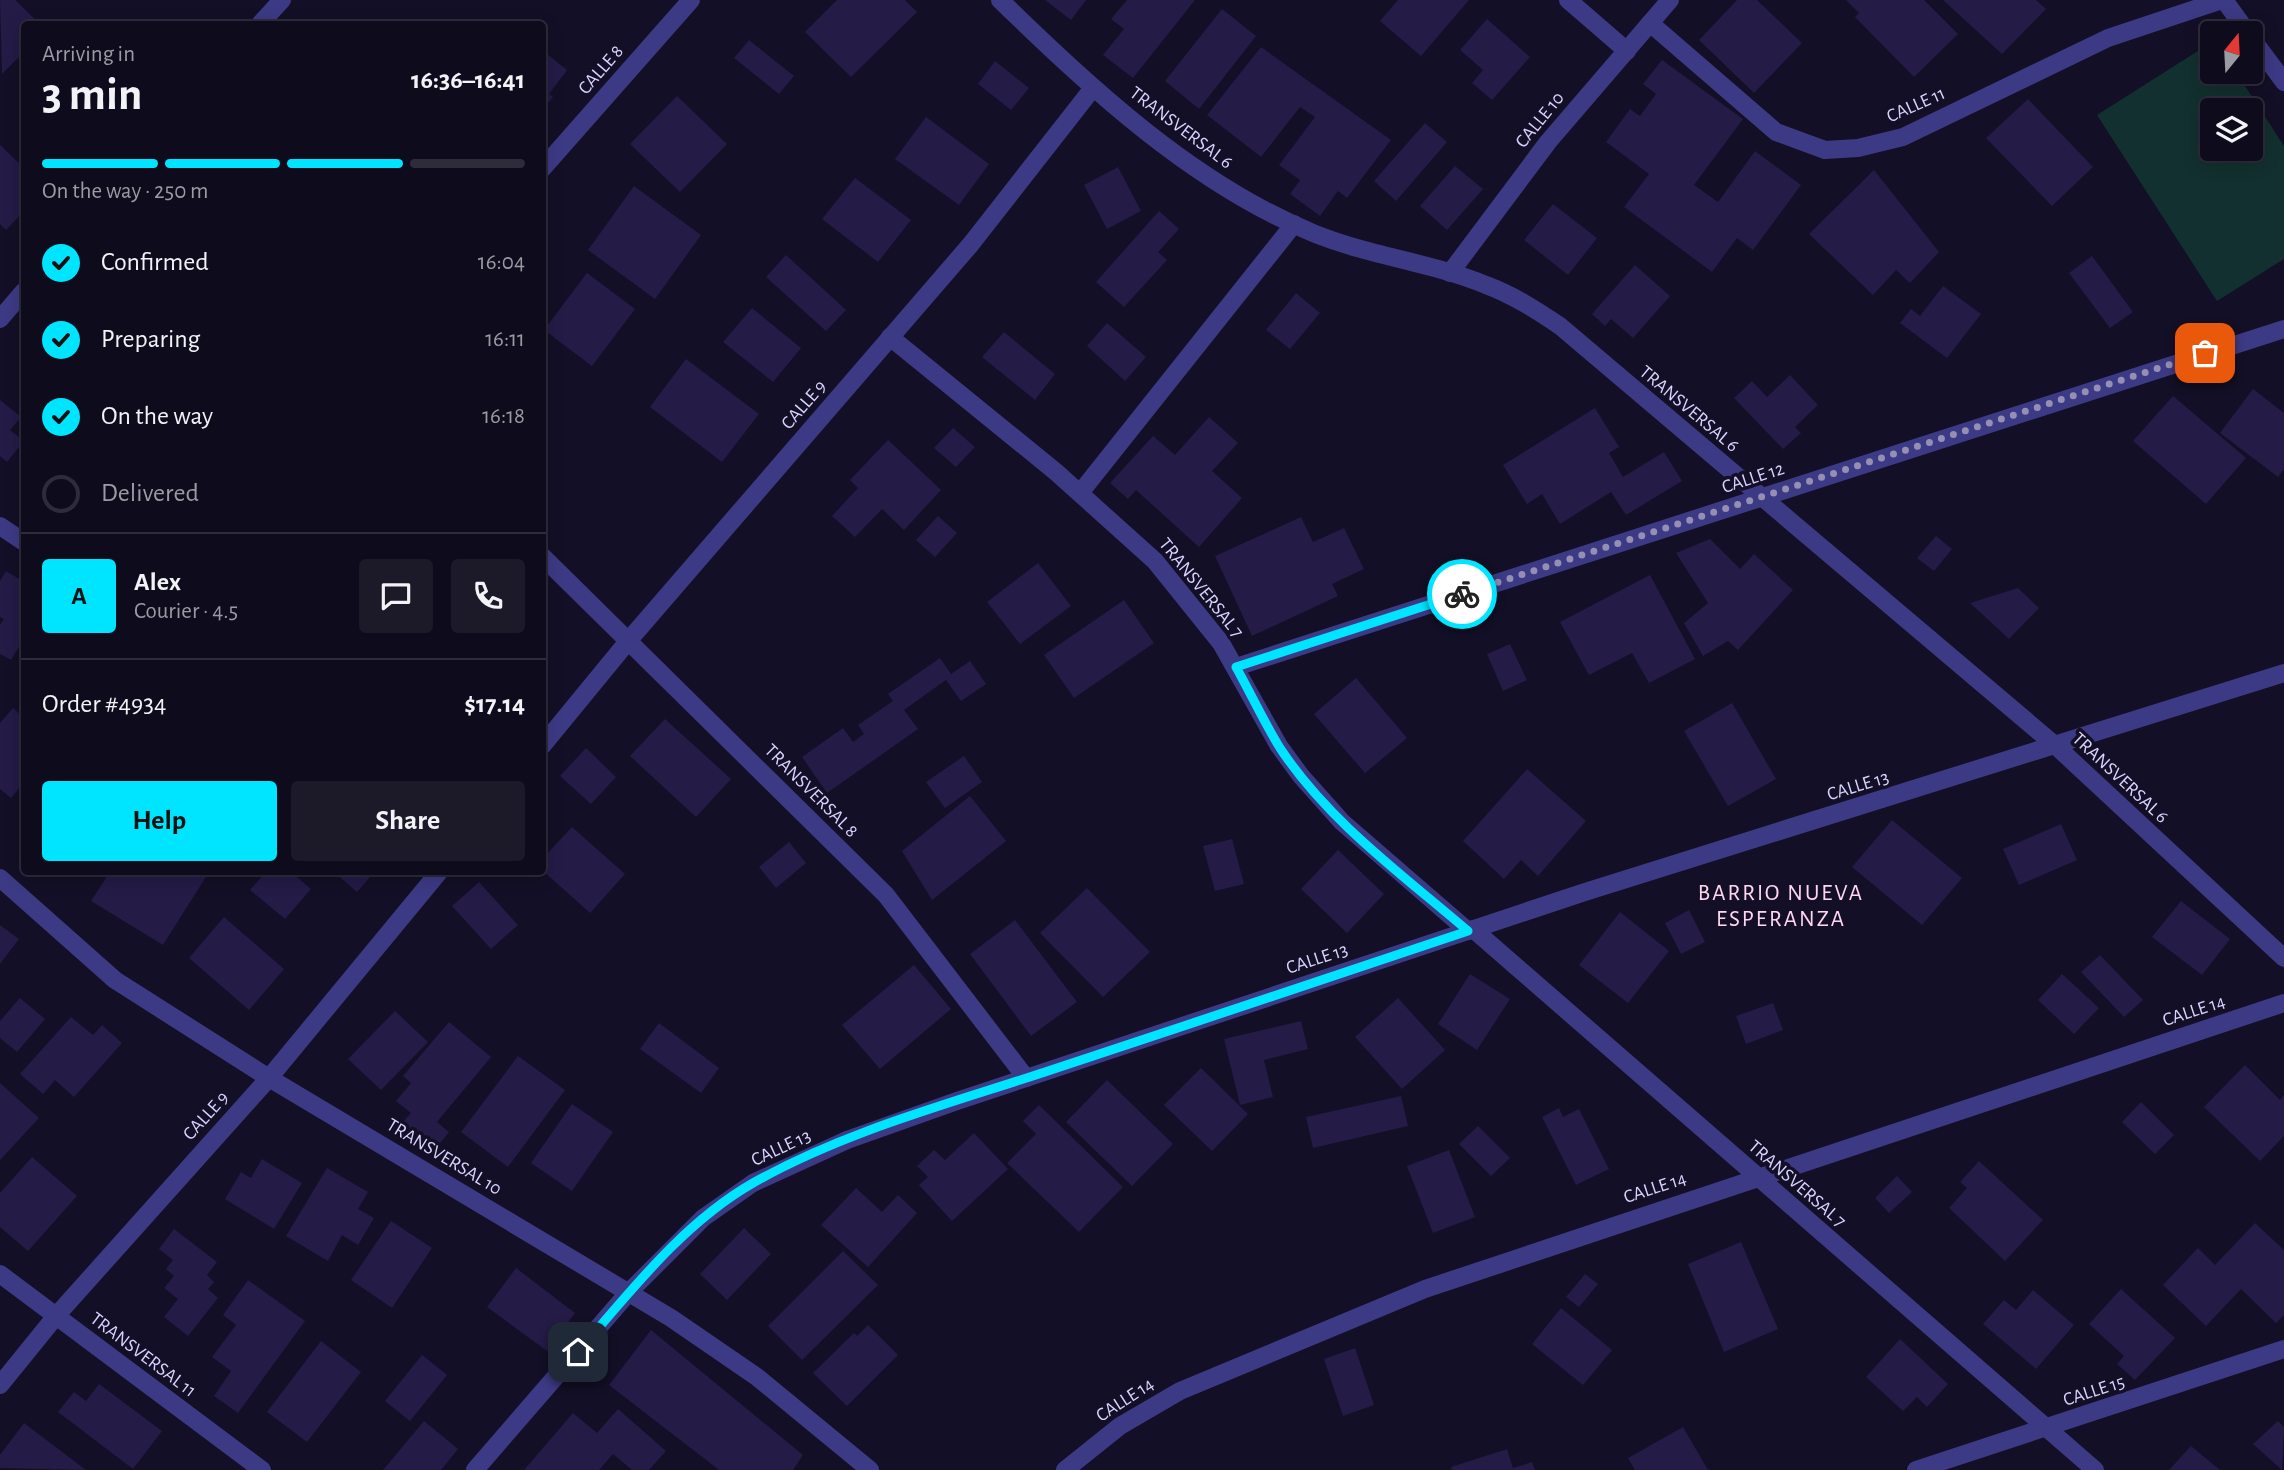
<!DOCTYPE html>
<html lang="en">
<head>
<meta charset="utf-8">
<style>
	:root { --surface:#0e0b1c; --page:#1c1929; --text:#f1f3f6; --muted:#9b9ba3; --line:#2e2b3b; --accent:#00e5ff }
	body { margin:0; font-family:"Alegreya Sans",sans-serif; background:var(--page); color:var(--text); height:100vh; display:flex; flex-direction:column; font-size:26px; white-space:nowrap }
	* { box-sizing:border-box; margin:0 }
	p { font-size:23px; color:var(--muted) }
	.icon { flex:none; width:38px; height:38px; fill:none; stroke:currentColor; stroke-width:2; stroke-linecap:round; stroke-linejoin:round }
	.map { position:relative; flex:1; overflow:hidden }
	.details { position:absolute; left:21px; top:21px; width:525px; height:854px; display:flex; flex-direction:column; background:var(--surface); border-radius:7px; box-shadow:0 4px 18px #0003,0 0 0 2px var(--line) }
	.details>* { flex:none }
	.needle { width:46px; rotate:18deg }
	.tools { position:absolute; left:2200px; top:21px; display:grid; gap:14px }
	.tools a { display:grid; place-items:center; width:63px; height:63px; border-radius:7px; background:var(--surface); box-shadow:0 4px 18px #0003,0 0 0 2px var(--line); font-size:35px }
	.pin { position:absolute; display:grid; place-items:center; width:60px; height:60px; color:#fff; margin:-30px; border-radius:14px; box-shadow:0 4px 10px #0006 }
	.courier { position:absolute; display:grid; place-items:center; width:70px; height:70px; margin:-35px; border:5px solid #00e5ff; border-radius:50%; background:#fff; color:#222; box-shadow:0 2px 9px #0007 }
	.summary em { font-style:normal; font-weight:600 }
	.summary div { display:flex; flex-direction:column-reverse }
	.summary { display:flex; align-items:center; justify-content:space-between; height:119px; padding:0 21px }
	h1 { font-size:46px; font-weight:600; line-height:52px }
	.bar { display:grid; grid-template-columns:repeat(4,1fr); gap:10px 7px; align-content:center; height:84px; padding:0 21px }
	.bar i { height:9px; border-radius:5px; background:var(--line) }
	.bar .on { background:var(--accent) }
	.bar p { grid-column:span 4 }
	.line { display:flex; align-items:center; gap:18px; padding:0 21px; border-top:2px solid var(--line) }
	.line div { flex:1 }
	.round { display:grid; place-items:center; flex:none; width:74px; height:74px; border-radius:7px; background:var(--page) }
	ol { padding:0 21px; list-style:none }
	li { display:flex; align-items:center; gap:21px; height:77px }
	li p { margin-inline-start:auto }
	li .icon { padding:7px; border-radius:50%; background:var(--accent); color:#111; stroke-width:4 }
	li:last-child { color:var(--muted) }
	li i { width:38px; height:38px; border:4px solid var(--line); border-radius:50% }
	.cta { display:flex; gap:14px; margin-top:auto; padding:14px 21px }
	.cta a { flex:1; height:80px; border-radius:7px; background:var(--accent); color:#111; font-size:28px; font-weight:600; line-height:80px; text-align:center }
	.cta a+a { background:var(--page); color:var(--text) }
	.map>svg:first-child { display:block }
	.green { fill:#12302f; fill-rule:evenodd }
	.building { fill:#241b47 }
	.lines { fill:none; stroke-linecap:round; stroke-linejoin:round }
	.minor { stroke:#3d3a85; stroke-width:18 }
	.done { stroke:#948fb3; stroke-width:7; stroke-dasharray:0 12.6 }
	.route { stroke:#00e5ff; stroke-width:9 }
	.labels { text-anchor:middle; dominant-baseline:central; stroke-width:7; stroke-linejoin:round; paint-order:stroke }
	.street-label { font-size:19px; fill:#d9d4ff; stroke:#130f26 }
	.quarter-label { font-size:23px; letter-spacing:2px; fill:#ffd6f0; stroke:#130f26 }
</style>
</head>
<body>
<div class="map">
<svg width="2284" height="1470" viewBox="0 0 2284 1470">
	<rect width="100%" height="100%" fill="#130f26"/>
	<!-- green -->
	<path class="green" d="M2212,42V72H2236L2284,146V259L2217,301L2097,115ZM2212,110H2250V149H2212Z"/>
	<!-- building -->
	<g class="building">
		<path d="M0,0H15L40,24H24V52L2,74Z"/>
		<path d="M837,0H905L917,12L851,77L805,32Z"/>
		<path d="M1045,0H1086L1071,20Z"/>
		<path d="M1127,0H1195L1133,78L1103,55L1124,29L1111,19Z"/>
		<path d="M1398,0H1469L1421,56L1380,21Z"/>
		<path d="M1737,0H1757L1802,43L1754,93L1699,40Z"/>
		<path d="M1846,0H1924L1958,34L1914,77L1855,17L1859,13Z"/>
		<path d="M1943,0H2036L2046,9L2002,54Z"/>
		<path d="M1222,9L1256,36L1199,109L1165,81Z"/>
		<path d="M1487,19L1530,57L1492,100L1472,83L1483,70L1460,50Z"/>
		<path d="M749,40L794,76L779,94L734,58Z"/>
		<path d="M1261,47L1391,140L1347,198L1338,191L1320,216L1290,194L1300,180L1279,165L1315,117L1300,107L1261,157L1207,115Z"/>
		<path d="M542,50L567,70L549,94L553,97L542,110Z"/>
		<path d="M1662,60L1743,119L1694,185L1718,202L1755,151L1801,185L1753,250L1737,238L1712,272L1624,207L1649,174L1606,142L1630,109L1640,116L1656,94L1643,84Z"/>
		<path d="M995,61L1029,88L1011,110L978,84Z"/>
		<path d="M677,96L727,144L680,192L630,144Z"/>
		<path d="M2028,99L2093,167L2052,206L1986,138Z"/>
		<path d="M926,117L989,164L959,205L895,159Z"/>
		<path d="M1425,123L1447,142L1396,201L1374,181Z"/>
		<path d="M0,145L24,168V211L6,230L0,224Z"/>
		<path d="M1455,166L1483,189L1447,230L1420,206Z"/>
		<path d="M1118,167L1141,211L1107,229L1084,185Z"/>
		<path d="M1874,170L1939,252L1910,283L1896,270L1873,295L1809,234Z"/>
		<path d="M855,178L911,220L878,262L822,219Z"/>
		<path d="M634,186L701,235L655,299L588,250Z"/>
		<path d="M1553,204L1597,238L1568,275L1524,240Z"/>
		<path d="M1159,211L1179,229L1158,252L1167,260L1124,307L1096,282Z"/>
		<path d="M786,255L846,310L826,331L766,277Z"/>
		<path d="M2092,256L2133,312L2110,328L2069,273Z"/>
		<path d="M1635,265L1670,296L1633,338L1611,319L1605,326L1592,314Z"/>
		<path d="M587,273L635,309L592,366L544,330Z"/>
		<path d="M1943,286L1981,314L1947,358L1900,323L1911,309L1920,316Z"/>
		<path d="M1296,293L1320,313L1290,349L1266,330Z"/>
		<path d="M752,308L801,348L773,382L723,342Z"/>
		<path d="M1107,323L1146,357L1125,381L1087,346Z"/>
		<path d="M1004,332L1055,374L1035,400L982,357Z"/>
		<path d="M686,359L759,414L722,462L650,407Z"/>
		<path d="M1790,375L1818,405L1795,427L1801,433L1783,449L1734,398L1752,381L1767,397Z"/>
		<path d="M2253,389L2284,413V469L2278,477L2220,433Z"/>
		<path d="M2173,396L2246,458L2206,504L2133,441Z"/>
		<path d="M0,400L21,417L10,430L24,441L7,462L0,456Z"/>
		<path d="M1595,408L1619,447L1609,453L1623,477L1664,452L1682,481L1626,515L1611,492L1560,524L1542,494L1527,504L1503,465Z"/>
		<path d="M1209,417L1238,443L1212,471L1242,498L1199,547L1136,490L1128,499L1110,483L1153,436L1175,455Z"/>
		<path d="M953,428L975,447L956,467L934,448Z"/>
		<path d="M888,440L941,490L904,530L882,509L855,537L832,516L858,488L850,480Z"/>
		<path d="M938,516L957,533L935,557L916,540Z"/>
		<path d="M1301,517L1313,542L1344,528L1364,569L1332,584L1338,596L1252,636L1215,556Z"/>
		<path d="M1936,536L1952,549L1934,571L1917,558Z"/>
		<path d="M1710,539L1740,569L1754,554L1793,590L1738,650L1728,641L1703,656L1684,623L1708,603L1676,553Z"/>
		<path d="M1038,563L1071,606L1020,644L987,602Z"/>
		<path d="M6,571L24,582V638L11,660L0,654V625L4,619L0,617V581Z"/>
		<path d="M1650,575L1695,659L1649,683L1632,653L1589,675L1560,622Z"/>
		<path d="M2018,588L2039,608L2009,639L1970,603Z"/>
		<path d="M1124,600L1154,643L1074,698L1044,655Z"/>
		<path d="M1510,644L1527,680L1503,691L1487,654Z"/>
		<path d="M940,658L951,674L970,661L986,684L961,701L946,680L904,710L918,729L827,793L802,757L843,728L853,742L864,734L858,725L893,701L888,694Z"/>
		<path d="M1356,678L1407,738L1365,773L1314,714Z"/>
		<path d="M1732,703L1776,779L1728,806L1684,731Z"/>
		<path d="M13,708L24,718V782L11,798L0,789V723Z"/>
		<path d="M665,719L731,779L696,817L630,756Z"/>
		<path d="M586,748L616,777L591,804L560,776Z"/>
		<path d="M964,756L982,782L945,808L926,782Z"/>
		<path d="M1527,769L1586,821L1538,876L1521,860L1504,879L1463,841Z"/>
		<path d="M970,796L1006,841L932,900L902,851Z"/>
		<path d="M1892,820L1962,878L1922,925L1852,867Z"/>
		<path d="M2061,824L2077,860L2019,885L2003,849Z"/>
		<path d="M572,827L625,874L590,913L542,870V859Z"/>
		<path d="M1232,839L1244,884L1215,891L1203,846Z"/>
		<path d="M789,842L806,863L776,888L759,867Z"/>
		<path d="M1338,850L1384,894L1347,933L1301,889Z"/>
		<path d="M110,872H209L163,945L91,901Z"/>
		<path d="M266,872H291L311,889L285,919L250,890Z"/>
		<path d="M334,872H363L370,877L357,892Z"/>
		<path d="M479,882L518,925L491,949L452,906Z"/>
		<path d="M1087,888L1150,952L1103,997L1040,933Z"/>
		<path d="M2181,901L2230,939L2202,975L2152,937Z"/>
		<path d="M1689,910L1705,942L1681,954L1665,923Z"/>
		<path d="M1620,912L1669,951L1628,1003L1579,965Z"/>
		<path d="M224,917L284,969L249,1010L189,958Z"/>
		<path d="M1015,920L1077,1002L1031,1036L970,954Z"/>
		<path d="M0,925L19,939L0,964Z"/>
		<path d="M2100,955L2143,1000L2124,1017L2081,972Z"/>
		<path d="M914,965L951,1009L880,1069L842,1025Z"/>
		<path d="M1470,974L1510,999L1477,1050L1438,1024Z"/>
		<path d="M2062,974L2099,1008L2074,1034L2038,1000Z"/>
		<path d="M20,998L45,1019L17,1052L0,1038V1021Z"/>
		<path d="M1398,998L1445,1050L1402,1089L1355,1037Z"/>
		<path d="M1773,1003L1783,1030L1746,1044L1736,1016Z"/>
		<path d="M395,1011L428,1042L381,1090L348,1059Z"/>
		<path d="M71,1017L93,1035L102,1025L122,1043L74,1097L55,1080L43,1094L20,1074Z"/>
		<path d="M1301,1021L1308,1049L1264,1060L1273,1097L1240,1105L1224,1039Z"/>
		<path d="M449,1022L491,1057L437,1122L449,1132L432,1153L399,1126L411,1113L396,1101L411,1083L403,1076Z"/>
		<path d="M659,1023L719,1068L701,1093L640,1049Z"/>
		<path d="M518,1056L565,1090L508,1167L461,1132Z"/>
		<path d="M2245,1065L2280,1100L2284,1095V1136L2260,1161L2204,1107Z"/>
		<path d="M1201,1068L1248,1114L1212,1151L1164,1105Z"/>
		<path d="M1107,1080L1173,1144L1132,1186L1066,1122Z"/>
		<path d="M0,1083L39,1118L0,1160Z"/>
		<path d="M1401,1096L1408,1126L1313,1148L1306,1117Z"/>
		<path d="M2141,1102L2174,1135L2155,1154L2122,1122Z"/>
		<path d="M572,1104L613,1132L572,1191L531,1163Z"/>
		<path d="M1039,1105L1123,1187L1079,1232L1007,1163L1036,1134L1023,1121Z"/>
		<path d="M1559,1108L1563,1117L1579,1109L1609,1169L1576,1185L1542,1117Z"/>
		<path d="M1478,1126L1510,1158L1491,1176L1459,1144Z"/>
		<path d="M974,1133L1008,1169L952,1221L919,1185L928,1177L917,1166L934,1150L945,1160Z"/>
		<path d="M1449,1150L1475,1217L1433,1233L1407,1166Z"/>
		<path d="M32,1157L77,1196L28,1251L0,1227V1193Z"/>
		<path d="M262,1159L302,1183L274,1229L225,1199L241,1172L251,1178Z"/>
		<path d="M1979,1161L2043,1220L2005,1261L1949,1208L1967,1188L1960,1182Z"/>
		<path d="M327,1168L368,1192L358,1209L374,1218L358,1245L342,1235L328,1261L286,1236Z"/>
		<path d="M1897,1176L1912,1192L1889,1213L1875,1198Z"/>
		<path d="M856,1188L882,1212L898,1195L917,1213L868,1267L821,1225Z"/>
		<path d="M391,1221L432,1248L392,1308L351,1280Z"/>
		<path d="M2255,1223L2284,1250V1315L2276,1323L2241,1289L2206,1326L2163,1285L2198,1248L2215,1265Z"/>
		<path d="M744,1228L771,1254L727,1300L700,1274Z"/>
		<path d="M174,1229L217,1262L207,1275L214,1282L208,1289L218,1298L188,1336L164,1317L178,1299L164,1288L174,1276L166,1269L173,1260L159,1249Z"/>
		<path d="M1741,1242L1778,1329L1724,1352L1688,1264Z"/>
		<path d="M843,1251L878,1285L802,1360L768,1326Z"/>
		<path d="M516,1268L575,1313L547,1351L487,1307Z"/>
		<path d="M1585,1274L1598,1284L1579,1307L1566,1297Z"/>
		<path d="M248,1280L305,1321L238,1413L214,1396L231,1371L212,1357L236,1325L223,1315Z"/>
		<path d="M2121,1289L2175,1338L2135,1380L2117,1364L2124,1356L2089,1324Z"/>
		<path d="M2033,1290L2074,1325L2036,1369L1983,1324L2004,1300L2016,1310Z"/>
		<path d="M1561,1308L1612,1350L1583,1385L1532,1344Z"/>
		<path d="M868,1325L898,1355L847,1406L813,1373L854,1333L857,1336Z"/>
		<path d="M651,1330L803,1455L793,1470H719L609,1385Z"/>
		<path d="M1900,1339L1948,1384L1927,1407L1917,1397L1903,1411L1866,1377Z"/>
		<path d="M321,1341L361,1372L307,1442L267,1412Z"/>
		<path d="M1355,1348L1374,1405L1343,1416L1324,1359Z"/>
		<path d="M422,1355L447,1375L410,1421L385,1401Z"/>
		<path d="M99,1384L162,1431L133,1469L58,1412L74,1392L86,1401Z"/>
		<path d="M618,1409L666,1451L649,1470H632L613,1454L599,1470H524L573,1413L597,1433Z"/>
		<path d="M424,1421L458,1449L441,1470H383Z"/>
		<path d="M2278,1421L2284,1427L2282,1470L2253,1444Z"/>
		<path d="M24,1423L86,1470L0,1468V1455Z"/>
		<path d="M1683,1427L1708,1470H1635L1628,1458Z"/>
		<path d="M2191,1446L2220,1470H2169Z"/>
		<path d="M1507,1449L1513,1468L1532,1462L1535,1470H1452L1451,1467Z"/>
	</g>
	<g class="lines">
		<!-- minor -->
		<g class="minor">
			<path d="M1000,0C1093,90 1192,183 1313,233C1369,256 1430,262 1486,285C1513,295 1536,310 1560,326L2056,746L2284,958"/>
			<path d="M1568,0L1627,51"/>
			<path d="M2224,0L2248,33"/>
			<path d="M1650,23L1776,132L1825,150L1858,148L1903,137L2108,38L2222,0"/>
			<path d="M260,24L282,0"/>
			<path d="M2250,36L2284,82"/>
			<path d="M542,169L691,0"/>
			<path d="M1450,273L1548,142L1670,0"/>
			<path d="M0,319L24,291"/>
			<path d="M890,337L1056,472L1155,561L1221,643L1279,746L1301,776L1342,822L1468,931"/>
			<path d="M1080,493L1294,224"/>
			<path d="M0,526L24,542"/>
			<path d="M542,556L886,895L1026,1078"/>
			<path d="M1236,667L2284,329"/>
			<path d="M542,746L629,640L971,244L1093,88"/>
			<path d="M0,878L115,980L269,1078L671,1318L757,1377L870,1470"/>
			<path d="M1473,929L2095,1470"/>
			<path d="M0,1274L262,1470"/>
			<path d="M0,1385L56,1316L269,1078L439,872"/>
			<path d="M475,1470L629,1292L703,1218L753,1183L847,1140L957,1101L1585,892L2284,673"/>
			<path d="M1065,1470L1120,1426L1180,1391L1425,1289L2284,1003"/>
			<path d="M1916,1470L2284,1349"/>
		</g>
	</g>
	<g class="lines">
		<!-- done -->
		<path class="done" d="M1462,594L2205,353"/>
		<!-- route -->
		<path class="route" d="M578,1352C630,1292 683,1223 753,1183C843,1132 948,1104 1045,1072C1186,1025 1327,979 1468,931C1403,875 1328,821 1280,748C1264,722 1251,694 1236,667L1462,594"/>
	</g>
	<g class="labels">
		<!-- street labels -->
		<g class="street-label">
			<text transform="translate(601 70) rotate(-49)">CALLE 8</text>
			<text transform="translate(1916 105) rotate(-24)">CALLE 11</text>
			<text transform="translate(1540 120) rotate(-51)">CALLE 10</text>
			<text transform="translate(1181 128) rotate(37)">TRANSVERSAL 6</text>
			<text transform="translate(804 405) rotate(-49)">CALLE 9</text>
			<text transform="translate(1689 409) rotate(40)">TRANSVERSAL 6</text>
			<text transform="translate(1753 478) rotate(-18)">CALLE 12</text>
			<text transform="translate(1201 588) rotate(51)">TRANSVERSAL 7</text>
			<text transform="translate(2120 778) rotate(43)">TRANSVERSAL 6</text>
			<text transform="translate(1858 786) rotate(-17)">CALLE 13</text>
			<text transform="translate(811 791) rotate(45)">TRANSVERSAL 8</text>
			<text transform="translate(1317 959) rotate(-18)">CALLE 13</text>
			<text transform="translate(2194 1011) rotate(-18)">CALLE 14</text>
			<text transform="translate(206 1116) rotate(-48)">CALLE 9</text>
			<text transform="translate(781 1148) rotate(-25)">CALLE 13</text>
			<text transform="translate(444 1157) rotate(31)">TRANSVERSAL 10</text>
			<text transform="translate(1797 1184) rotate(41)">TRANSVERSAL 7</text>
			<text transform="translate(1655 1188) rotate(-18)">CALLE 14</text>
			<text transform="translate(143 1355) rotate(37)">TRANSVERSAL 11</text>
			<text transform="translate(2094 1391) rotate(-18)">CALLE 15</text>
			<text transform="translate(1125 1400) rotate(-33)">CALLE 14</text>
		</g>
		<!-- quarter labels -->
		<g class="quarter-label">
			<text x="1781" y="893">BARRIO NUEVA<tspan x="1781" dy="26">ESPERANZA</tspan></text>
		</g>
	</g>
</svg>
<div class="tools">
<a><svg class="needle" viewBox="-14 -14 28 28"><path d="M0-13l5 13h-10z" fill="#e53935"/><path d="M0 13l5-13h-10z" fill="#9b9ba3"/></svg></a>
<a><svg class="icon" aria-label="layers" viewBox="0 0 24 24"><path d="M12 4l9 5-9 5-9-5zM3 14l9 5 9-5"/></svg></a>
</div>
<div class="pin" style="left:2205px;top:353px;background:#ea580c"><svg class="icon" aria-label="bag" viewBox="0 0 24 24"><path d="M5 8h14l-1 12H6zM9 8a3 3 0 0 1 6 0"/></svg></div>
<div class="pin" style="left:578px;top:1352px;background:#1f2937"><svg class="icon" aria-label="home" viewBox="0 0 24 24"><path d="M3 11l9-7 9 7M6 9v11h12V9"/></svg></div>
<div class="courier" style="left:1462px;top:594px"><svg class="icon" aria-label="bike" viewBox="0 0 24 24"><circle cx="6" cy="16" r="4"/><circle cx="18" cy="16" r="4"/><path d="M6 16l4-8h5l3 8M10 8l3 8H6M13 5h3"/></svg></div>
<section class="details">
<div class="summary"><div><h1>3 min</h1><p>Arriving in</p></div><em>16:36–16:41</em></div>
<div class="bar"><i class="on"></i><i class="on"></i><i class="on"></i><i></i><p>On the way · 250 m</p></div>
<ol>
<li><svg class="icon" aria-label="check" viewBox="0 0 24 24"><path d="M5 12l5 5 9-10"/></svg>Confirmed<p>16:04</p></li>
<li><svg class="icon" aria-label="check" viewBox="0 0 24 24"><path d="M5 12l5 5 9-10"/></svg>Preparing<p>16:11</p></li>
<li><svg class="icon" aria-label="check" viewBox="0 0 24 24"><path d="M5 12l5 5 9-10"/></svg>On the way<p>16:18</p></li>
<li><i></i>Delivered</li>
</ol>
<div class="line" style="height:126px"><b class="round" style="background:var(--accent);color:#111">A</b><div><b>Alex</b><p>Courier · 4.5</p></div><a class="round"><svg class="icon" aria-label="chat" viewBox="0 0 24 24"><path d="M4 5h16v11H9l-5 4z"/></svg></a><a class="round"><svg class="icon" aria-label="phone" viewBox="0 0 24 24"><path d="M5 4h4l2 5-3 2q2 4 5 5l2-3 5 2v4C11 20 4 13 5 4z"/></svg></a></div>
<div class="line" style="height:91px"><div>Order #4934</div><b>$17.14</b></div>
<div class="cta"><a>Help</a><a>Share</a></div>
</section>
</div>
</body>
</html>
